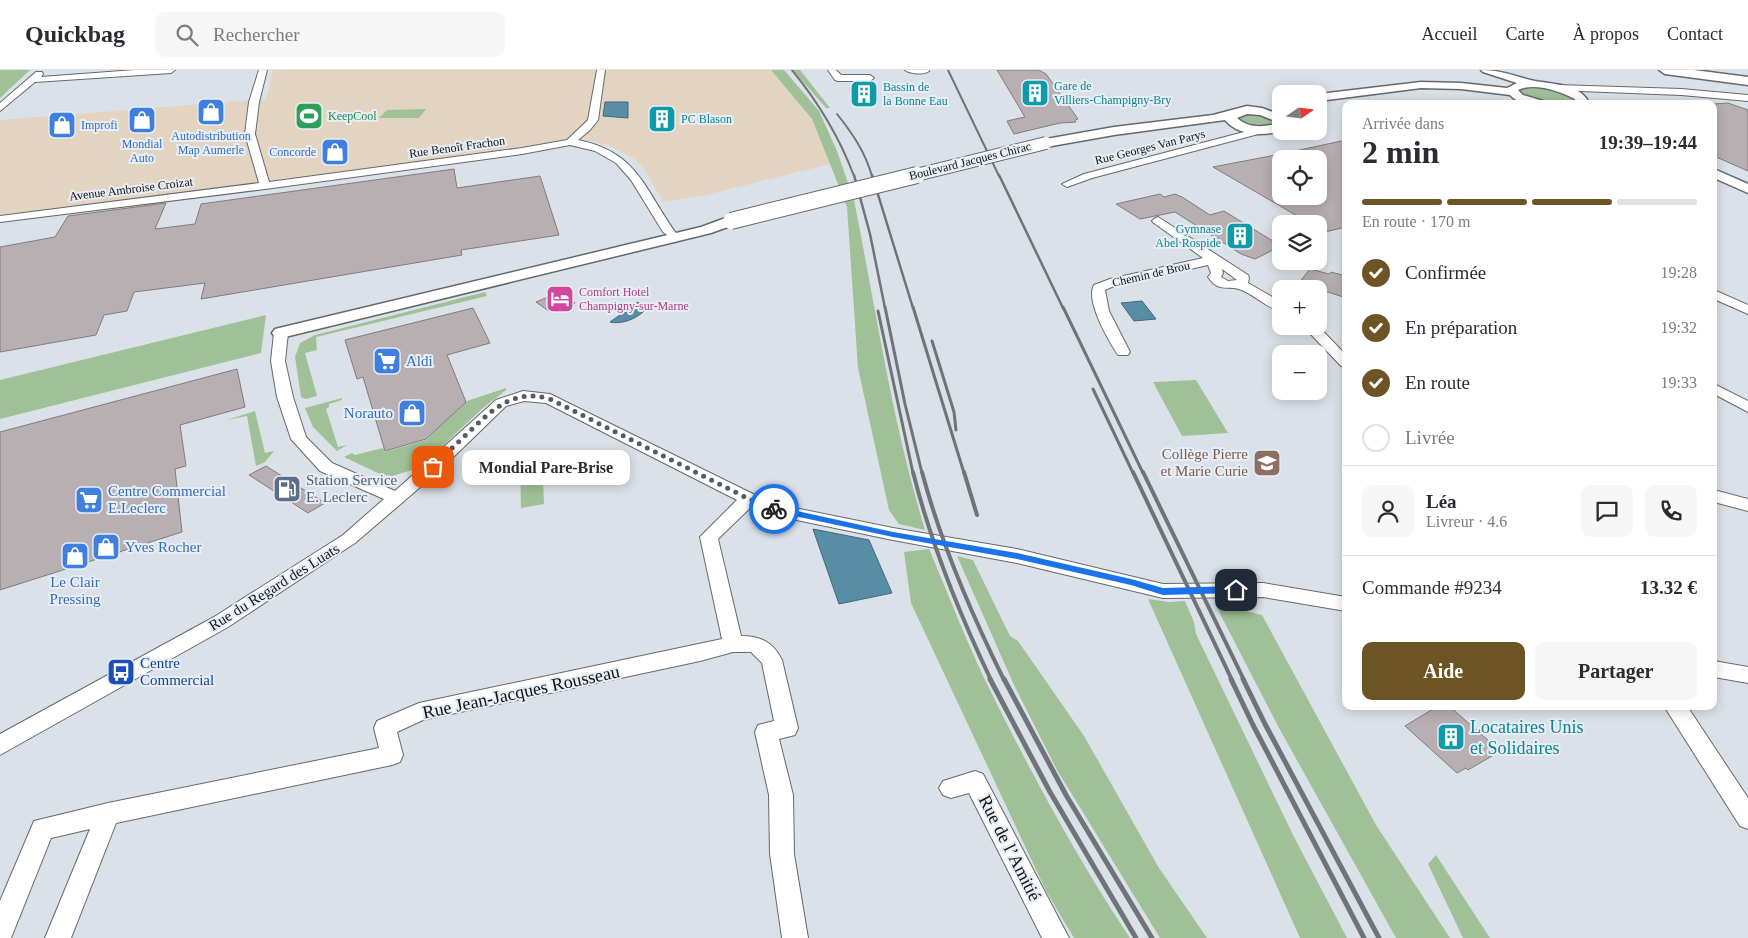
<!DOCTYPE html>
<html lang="fr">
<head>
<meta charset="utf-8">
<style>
	:root { --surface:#fff; --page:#f7f7f7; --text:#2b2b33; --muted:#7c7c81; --line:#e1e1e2; --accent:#6d5425 }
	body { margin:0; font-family:"Times New Roman",serif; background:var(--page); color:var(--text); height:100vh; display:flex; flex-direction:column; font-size:19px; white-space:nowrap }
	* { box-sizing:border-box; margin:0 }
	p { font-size:16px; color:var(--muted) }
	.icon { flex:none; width:28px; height:28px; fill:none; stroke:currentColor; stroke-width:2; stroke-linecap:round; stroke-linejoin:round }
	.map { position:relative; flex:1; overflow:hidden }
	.drawer { position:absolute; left:1342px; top:30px; width:375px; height:610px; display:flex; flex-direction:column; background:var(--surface); border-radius:10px; box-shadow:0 2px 12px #0003 }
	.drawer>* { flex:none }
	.needle { width:32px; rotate:76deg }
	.buttons { position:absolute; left:1272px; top:15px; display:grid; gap:10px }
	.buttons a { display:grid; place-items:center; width:55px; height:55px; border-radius:10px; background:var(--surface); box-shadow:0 2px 12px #0003; font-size:25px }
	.pin { position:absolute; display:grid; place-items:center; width:42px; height:42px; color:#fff; margin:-21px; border-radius:10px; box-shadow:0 2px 8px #0006 }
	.courier { position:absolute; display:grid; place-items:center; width:50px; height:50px; margin:-25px; border:4px solid #1a73e8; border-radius:50%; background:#fff; color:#222; box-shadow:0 1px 6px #0007 }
	.bubble { position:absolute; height:35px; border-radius:10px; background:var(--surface); box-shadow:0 2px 12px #0003; font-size:16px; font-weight:700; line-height:35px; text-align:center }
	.overview em { font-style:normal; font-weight:700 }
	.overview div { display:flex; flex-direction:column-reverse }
	.overview { display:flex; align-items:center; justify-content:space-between; height:85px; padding:0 20px }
	h1 { font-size:32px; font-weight:700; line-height:38px }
	.bar { display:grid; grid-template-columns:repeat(4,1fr); gap:8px 5px; align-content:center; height:60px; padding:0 20px }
	.bar i { height:6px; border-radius:4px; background:var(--line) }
	.bar .selected { background:var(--accent) }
	.bar p { grid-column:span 4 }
	.line { display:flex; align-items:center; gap:12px; padding:0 20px; border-top:1px solid var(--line) }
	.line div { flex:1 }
	.round { display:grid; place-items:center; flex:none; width:52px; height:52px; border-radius:10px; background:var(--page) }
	ol { padding:0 20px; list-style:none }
	li { display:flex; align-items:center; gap:15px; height:55px }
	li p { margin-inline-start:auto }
	li .icon { padding:5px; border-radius:50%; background:var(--accent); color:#fff; stroke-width:4 }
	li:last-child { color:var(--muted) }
	li i { width:28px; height:28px; border:2px solid var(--line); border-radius:50% }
	.cta { display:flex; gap:10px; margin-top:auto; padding:10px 20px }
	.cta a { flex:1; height:58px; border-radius:10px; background:var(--accent); color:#fff; font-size:20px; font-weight:700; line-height:58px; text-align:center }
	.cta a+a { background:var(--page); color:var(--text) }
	header { display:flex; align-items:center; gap:30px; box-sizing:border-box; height:70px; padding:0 25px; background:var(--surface); border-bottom:1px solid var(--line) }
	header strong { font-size:24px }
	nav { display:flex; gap:28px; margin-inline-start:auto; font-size:18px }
	.search { width:350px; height:45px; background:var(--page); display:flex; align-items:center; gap:12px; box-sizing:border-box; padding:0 18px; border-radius:10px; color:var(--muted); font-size:19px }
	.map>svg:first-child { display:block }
	.industrial { fill:#e3d4c2 }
	.green { fill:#a0c197 }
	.water { fill:#578da5; stroke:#42687a }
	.building { fill:#b8afb2; stroke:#827a7d }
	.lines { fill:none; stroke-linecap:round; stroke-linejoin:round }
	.minor-casing { stroke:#64696f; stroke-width:2 }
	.major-casing { stroke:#64696f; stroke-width:3 }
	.highway-casing { stroke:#64696f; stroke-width:3 }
	.minor { fill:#fff; fill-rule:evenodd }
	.major { fill:#fff; fill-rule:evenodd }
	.highway { fill:#fff; fill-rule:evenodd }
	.rail-far4 { stroke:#707478; stroke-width:2 }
	.rail-far3 { stroke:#707478; stroke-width:2.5 }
	.rail-far2 { stroke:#707478; stroke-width:3 }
	.rail-far1 { stroke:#707478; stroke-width:4 }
	.rail { stroke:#707478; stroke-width:5 }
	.major-bridge-far1-casing { stroke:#64696f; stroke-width:14; stroke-linecap:butt }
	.major-bridge-casing { stroke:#64696f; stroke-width:18; stroke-linecap:butt }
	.major-bridge-far1 { stroke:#fff; stroke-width:12 }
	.major-bridge { stroke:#fff; stroke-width:16 }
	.route { fill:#1a73e8 }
	.done { stroke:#575a5e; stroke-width:5; stroke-dasharray:0 9 }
	.labels { text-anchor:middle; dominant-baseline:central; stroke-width:4; stroke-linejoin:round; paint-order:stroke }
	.far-culture-label { font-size:12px; fill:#0d838f; stroke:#e8eef5; text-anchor:start }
	.far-leisure-label { font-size:12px; fill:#27864d; stroke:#e8eef5; text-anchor:start }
	.far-shop-label { font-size:12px; fill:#366cbe; stroke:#e8eef5 }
	.far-street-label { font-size:12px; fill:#101214; stroke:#e8eef5 }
	.far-hotel-label { font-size:12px; fill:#b23c85; stroke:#e8eef5; text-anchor:start }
	.shop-label { font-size:15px; fill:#366cbe; stroke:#e8eef5; text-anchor:start }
	.education-label { font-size:15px; fill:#785e54; stroke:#e8eef5; text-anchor:end }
	.service-label { font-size:15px; fill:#4e5e75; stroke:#e8eef5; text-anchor:start }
	.street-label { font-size:15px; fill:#101214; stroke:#e8eef5 }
	.transit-label { font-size:15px; fill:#164399; stroke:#e8eef5; text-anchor:start }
	.near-street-label { font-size:18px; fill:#101214; stroke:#e8eef5 }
	.near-culture-label { font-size:18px; fill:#0d838f; stroke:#e8eef5; text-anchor:start }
</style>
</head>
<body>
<header>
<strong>Quickbag</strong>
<div class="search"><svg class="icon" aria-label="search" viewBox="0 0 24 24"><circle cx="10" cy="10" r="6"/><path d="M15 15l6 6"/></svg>Rechercher</div>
<nav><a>Accueil</a><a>Carte</a><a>À propos</a><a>Contact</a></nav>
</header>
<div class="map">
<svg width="1748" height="868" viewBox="0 0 1748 868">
	<rect width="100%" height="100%" fill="#dbe1e8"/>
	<!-- industrial -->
	<path class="industrial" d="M273,0H771L812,49L830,94L706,125L663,132L643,97L634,89L610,76L592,71L568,68L530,76L114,132L0,145V50L266,29Z"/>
	<!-- green -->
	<g class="green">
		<path d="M0,0H30L0,28Z"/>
		<path d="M771,0H784L819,41L837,81L849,116L840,119L812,49Z"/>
		<path d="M793,0H800L830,38H826Z"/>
		<path d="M1526,17H1541L1574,25L1577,31L1572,34C1555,34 1528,36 1518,20Z"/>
		<path d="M426,39L419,48H379L387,40Z"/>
		<path d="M1244,44H1258L1276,50L1278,52C1270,62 1249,56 1239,51L1240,46Z"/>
		<path d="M854,130C876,240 892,352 925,460L899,454L889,440L858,298L847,137L845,132Z"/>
		<path d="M485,222L487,226L316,267L317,280L305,283L317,326L306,329L301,327L295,287L300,273L315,265Z"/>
		<path d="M266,245L261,283L0,349V310Z"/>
		<path d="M1196,310L1228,363L1182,366L1153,312Z"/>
		<path d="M506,318V320L483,338L419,398L392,406L380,404L344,387L352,383L355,385L383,378L385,382L426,370L448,348L446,345L456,342L467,331Z"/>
		<path d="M342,328V330L329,334V337L326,339L338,377L347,375L337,381L313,357L305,338Z"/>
		<path d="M255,341L265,383L274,381L265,392L256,396L247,346L227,350Z"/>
		<path d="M542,384L544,434L521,438L520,387Z"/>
		<path d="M929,479C950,528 969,579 993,626C1034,709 1079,791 1130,868H1074L1046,821L911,533L904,482Z"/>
		<path d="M957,486L973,490L1010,566L1018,571L1084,666L1159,798L1207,868H1160L1057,700L1014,615Z"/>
		<path d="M1148,529L1169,532L1185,531L1194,552L1196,564L1294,767L1347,868H1300Z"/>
		<path d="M1215,534L1262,545L1376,755L1450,868H1396L1279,658Z"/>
		<path d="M1436,785L1490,868H1463L1428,794Z"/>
	</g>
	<!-- water -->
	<g class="water">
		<path d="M605,32H628V48L603,46Z"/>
		<path d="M1142,231L1156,249L1134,251L1121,233Z"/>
		<path d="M638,232L645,240C638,248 622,255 610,252Z"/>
		<path d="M813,459L869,470L892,523L839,534Z"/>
	</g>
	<!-- building -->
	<g class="building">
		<path d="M997,0H1039L1046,4L1078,49L1075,50L1076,52L1060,53L1014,64L1007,51L1025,47Z"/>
		<path d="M869,17L878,29L859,31L850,18Z"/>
		<path d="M1728,33L1748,40V101L1714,86V34Z"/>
		<path d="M1346,70V157L1325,162L1319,158V154H1311L1213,97L1281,84V126H1319V89H1287L1286,83Z"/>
		<path d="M454,99L457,118L540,106L559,165L461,180L462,185L201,229L205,213L134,222L127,241L104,245L96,265L0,282V177L55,167L68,146L166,133L155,159L195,154L201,134Z"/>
		<path d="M1160,124L1164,127L1175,124L1182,127L1210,145L1224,141L1281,176L1255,189L1241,184L1175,142L1140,149L1116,134Z"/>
		<path d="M1310,199L1329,204L1331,202L1346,206V228L1319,219H1294Z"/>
		<path d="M560,222L575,233L550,242L536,232Z"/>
		<path d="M473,238L490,273L447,285L466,332L426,369L385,381L363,307L357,309L345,270Z"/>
		<path d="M237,299L245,337L180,355L186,396L175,399L182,462L0,520V362Z"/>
		<path d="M266,396L290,411L325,433L308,443L249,405Z"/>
		<path d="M1438,636H1449L1498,679L1490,684L1492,686L1468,700L1466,698L1457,703L1405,656Z"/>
	</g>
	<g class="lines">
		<defs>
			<g id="minor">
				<path d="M135,0H175L171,3L35,12L0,41V33L36,2H42L43,4L41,7Z"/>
				<path d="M259,0H267L259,32L255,64L269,112L522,78L567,70L588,50L597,0H605L598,50L590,60L578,70C638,82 644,119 676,163L670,167L663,162L631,110L616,93L595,81L570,75L522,84L265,119L0,152V146L259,113L245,64L249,32Z"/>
				<path d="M828,0H836L841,5H870L874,8L870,11H838L835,10Z"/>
				<path d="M905,0H929V1C924,5 910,4 905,0Z"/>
				<path d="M1558,15L1681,19L1748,25V31L1681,25L1555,20V16Z"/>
				<path d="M1263,57L1268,60L1266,62L1092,108L1067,117L1062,114L1084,104Z"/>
				<path d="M1158,147L1248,205L1249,208L1248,213L1281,232V241C1266,238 1254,224 1239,219C1226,215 1219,223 1208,207L1211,203L1208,195L1114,216L1105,220L1109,241L1130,282L1128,285H1118C1109,271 1085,231 1094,215L1110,209L1203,188L1154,153L1152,151L1154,149ZM1222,199L1237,210L1228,211L1221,207L1223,203Z"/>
				<path d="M1714,220L1748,235V244L1714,229Z"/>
				<path d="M1303,256H1318L1346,285V297L1341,296Z"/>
				<path d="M281,259L288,263L285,291L293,327L306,367L332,393L395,421L496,330L523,321L550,324L755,425L785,436L893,458L1017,479L1163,514L1263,513L1346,527V541L1263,527L1163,528L1017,493L893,470L782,447L752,436L718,469L741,566C761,566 773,572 782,590L798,658L795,665L779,669L793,725L794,784L808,868H782L770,784L769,725L755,662L758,655L774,651L762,593L751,582H733L700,591L423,650L397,662L403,685L400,692L392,695L116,753L71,868H45L90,759L51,768L11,868H0V831L34,751L108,733L379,678L374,658L377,651L419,633L722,569L700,467L737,430L546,333L524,331L506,336L439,401L355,473L228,557L0,685V664L214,547L343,465L384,429L320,401L291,369L277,327L271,291L274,263Z"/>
				<path d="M1714,314L1748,331V342L1714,324Z"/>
				<path d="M1714,420L1748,429V441L1714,432Z"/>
				<path d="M1714,591L1748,597V613L1714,607Z"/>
				<path d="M1664,636H1687L1748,728V759L1740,756Z"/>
				<path d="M975,701L983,704L1069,868H1042L969,723L951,728L943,725L939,718L943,711Z"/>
			</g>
			<g id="major">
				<path d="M1481,0C1503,0 1516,7 1535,11C1551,14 1579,14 1588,31L1586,34H1574L1575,29C1560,21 1534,12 1518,20L1523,25L1543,31L1545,34C1532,34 1519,35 1510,25L1461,19L1421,18L1319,31V24L1421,12L1461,13L1507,18L1517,13L1483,2Z"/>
				<path d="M1247,36L1262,38L1281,45V61C1263,66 1238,66 1225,50L1114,65L1046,77L1040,73L1046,69L1114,57L1213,45ZM1247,44L1260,45L1280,53C1265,57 1249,59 1237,48Z"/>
				<path d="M1714,99L1748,114V123L1714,108Z"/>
				<path d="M731,146L736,148L739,151L736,154L711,163L281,268L275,267L272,263L275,259L701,157Z"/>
			</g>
			<path id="highway" d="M1659,0H1694L1748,7V15L1665,4Z"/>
		</defs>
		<!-- minor casing -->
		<use href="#minor" class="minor-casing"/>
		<!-- major casing -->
		<use href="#major" class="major-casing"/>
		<!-- highway casing -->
		<use href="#highway" class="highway-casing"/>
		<!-- minor -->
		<use href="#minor" class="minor"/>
		<!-- major -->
		<use href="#major" class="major"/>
		<!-- highway -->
		<use href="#highway" class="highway"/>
		<!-- rail-far4 -->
		<g class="rail-far4">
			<path d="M792,0C819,33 839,66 854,106"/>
			<path d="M948,0L999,106"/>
			<path d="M837,44C853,64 865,82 872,106"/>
		</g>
		<!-- rail-far3 -->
		<g class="rail-far3">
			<path d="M854,105L870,164L885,238"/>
			<path d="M872,105L913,238"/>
			<path d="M999,105L1063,238"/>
		</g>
		<!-- rail-far2 -->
		<g class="rail-far2">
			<path d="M885,237L905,334L922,403"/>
			<path d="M913,237L964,403"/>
			<path d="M1063,237L1143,403"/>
			<path d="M878,241L913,403"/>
			<path d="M932,271L954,342L956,360"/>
			<path d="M1093,319L1133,403"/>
		</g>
		<!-- rail-far1 -->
		<g class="rail-far1">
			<path d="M913,402C931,474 959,543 991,610"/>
			<path d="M922,402C941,474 971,543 1004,610"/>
			<path d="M964,402L977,445"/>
			<path d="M1133,402L1232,610"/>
			<path d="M1143,402L1244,610"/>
		</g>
		<!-- rail -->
		<g class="rail">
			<path d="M990,609L1050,722L1136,868"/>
			<path d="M1004,609L1066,725L1152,868"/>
			<path d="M1231,609L1253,655L1364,868"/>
			<path d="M1243,609L1265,654L1379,868"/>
		</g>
		<defs>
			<path id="major-bridge-far1" d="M912,106L1046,73"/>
			<path id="major-bridge" d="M731,151L917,105"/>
		</defs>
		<!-- major-bridge-far1 casing -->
		<use href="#major-bridge-far1" class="major-bridge-far1-casing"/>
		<!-- major-bridge casing -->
		<use href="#major-bridge" class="major-bridge-casing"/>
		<!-- major-bridge-far1 -->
		<use href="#major-bridge-far1" class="major-bridge-far1"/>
		<!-- major-bridge -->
		<use href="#major-bridge" class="major-bridge"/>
	</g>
	<!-- route -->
	<path class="route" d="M774,436L893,462L1017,483L1131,509L1163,518L1236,516L1241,520L1236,523L1163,525L1131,515L1017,489L893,467L771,441V437Z"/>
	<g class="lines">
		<!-- done -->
		<path class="done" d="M433,397C445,385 457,373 469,362C493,339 514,318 550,329L749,429L774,439"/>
	</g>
	<!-- icons -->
	<defs>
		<symbol id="building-square" viewBox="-11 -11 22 22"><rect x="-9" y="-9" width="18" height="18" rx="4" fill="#0f9aa8" stroke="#e8eef5"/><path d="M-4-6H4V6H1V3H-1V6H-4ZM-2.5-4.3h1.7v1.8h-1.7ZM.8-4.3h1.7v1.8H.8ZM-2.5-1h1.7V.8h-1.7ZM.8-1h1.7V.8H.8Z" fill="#fff"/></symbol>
		<symbol id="shop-square" viewBox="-11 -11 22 22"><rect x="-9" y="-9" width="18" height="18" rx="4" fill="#3f7fe0" stroke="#e8eef5"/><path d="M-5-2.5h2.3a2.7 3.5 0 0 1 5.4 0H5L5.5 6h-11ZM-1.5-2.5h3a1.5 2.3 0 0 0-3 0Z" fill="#fff"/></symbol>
		<symbol id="stadium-square" viewBox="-11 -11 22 22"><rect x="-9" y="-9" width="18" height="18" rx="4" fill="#2e9e5b" stroke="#e8eef5"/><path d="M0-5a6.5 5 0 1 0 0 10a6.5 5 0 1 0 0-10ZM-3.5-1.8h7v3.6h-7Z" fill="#fff"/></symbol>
		<symbol id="hotel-square" viewBox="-11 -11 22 22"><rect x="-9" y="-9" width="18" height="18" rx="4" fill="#d1479c" stroke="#e8eef5"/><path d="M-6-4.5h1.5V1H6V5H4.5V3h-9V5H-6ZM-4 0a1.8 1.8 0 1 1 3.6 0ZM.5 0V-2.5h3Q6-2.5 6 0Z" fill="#fff"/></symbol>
		<symbol id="supermarket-square" viewBox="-11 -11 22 22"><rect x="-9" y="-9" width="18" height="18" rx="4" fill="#3f7fe0" stroke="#e8eef5"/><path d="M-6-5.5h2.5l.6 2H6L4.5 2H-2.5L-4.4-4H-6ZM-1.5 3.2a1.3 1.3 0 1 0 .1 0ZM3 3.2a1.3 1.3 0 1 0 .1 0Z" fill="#fff"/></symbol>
		<symbol id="school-square" viewBox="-11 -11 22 22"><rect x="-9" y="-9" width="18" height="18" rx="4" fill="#8d6e63" stroke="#e8eef5"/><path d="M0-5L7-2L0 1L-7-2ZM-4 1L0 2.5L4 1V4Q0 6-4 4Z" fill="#fff"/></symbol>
		<symbol id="fuel-square" viewBox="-11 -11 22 22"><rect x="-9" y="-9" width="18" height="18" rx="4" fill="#5c6f8a" stroke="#e8eef5"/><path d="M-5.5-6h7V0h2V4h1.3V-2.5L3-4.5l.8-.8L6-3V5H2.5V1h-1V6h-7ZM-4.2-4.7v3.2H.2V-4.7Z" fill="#fff"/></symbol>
		<symbol id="bus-square" viewBox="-11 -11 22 22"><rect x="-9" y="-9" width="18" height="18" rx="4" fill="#1a4fb4" stroke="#e8eef5"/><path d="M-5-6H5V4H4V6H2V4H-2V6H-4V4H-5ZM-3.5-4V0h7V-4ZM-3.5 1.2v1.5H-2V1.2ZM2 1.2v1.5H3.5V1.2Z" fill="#fff"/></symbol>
	</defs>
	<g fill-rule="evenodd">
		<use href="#building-square" x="1019" y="7" width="32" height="32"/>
		<use href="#building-square" x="848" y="8" width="32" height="32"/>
		<use href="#shop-square" x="195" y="26" width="32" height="32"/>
		<use href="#stadium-square" x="293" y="30" width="32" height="32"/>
		<use href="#building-square" x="646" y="33" width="32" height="32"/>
		<use href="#shop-square" x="126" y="34" width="32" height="32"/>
		<use href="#shop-square" x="46" y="39" width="32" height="32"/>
		<use href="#shop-square" x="319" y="66" width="32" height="32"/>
		<use href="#building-square" x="1224" y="150" width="32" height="32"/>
		<use href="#hotel-square" x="544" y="213" width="32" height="32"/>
		<use href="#supermarket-square" x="371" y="275" width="32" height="32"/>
		<use href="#shop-square" x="396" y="327" width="32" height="32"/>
		<use href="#school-square" x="1251" y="377" width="32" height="32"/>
		<use href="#fuel-square" x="271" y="403" width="32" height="32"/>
		<use href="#supermarket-square" x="73" y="414" width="32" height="32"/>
		<use href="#shop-square" x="90" y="461" width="32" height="32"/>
		<use href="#shop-square" x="59" y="470" width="32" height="32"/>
		<use href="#bus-square" x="105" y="586" width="32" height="32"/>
		<use href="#building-square" x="1435" y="651" width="32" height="32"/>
	</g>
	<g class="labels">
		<!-- far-culture labels -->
		<g class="far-culture-label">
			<text x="1054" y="16">Gare de<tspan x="1054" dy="14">Villiers-Champigny-Bry</tspan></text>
			<text x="883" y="17">Bassin de<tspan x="883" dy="14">la Bonne Eau</tspan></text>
			<text x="681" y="49">PC Blason</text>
			<text x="1221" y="159" text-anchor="end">Gymnase<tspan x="1221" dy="14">Abel Rospide</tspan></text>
		</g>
		<!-- far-leisure labels -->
		<g class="far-leisure-label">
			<text x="328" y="46">KeepCool</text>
		</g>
		<!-- far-shop labels -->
		<g class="far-shop-label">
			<text x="81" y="55" text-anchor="start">Improfi</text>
			<text x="211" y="66">Autodistribution<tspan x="211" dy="14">Map Aumerle</tspan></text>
			<text x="142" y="74">Mondial<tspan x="142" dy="14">Auto</tspan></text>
			<text x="316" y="82" text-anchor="end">Concorde</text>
		</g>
		<!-- far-street labels -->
		<g class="far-street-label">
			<text transform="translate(457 77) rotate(-8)">Rue Benoît Frachon</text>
			<text transform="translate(1150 77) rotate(-14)">Rue Georges Van Parys</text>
			<text transform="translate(970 91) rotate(-14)">Boulevard Jacques Chirac</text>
			<text transform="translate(131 119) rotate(-7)">Avenue Ambroise Croizat</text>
			<text transform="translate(1151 204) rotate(-13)">Chemin de Brou</text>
		</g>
		<!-- far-hotel labels -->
		<g class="far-hotel-label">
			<text x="579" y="222">Comfort Hotel<tspan x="579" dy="14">Champigny-sur-Marne</tspan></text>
		</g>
		<!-- shop labels -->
		<g class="shop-label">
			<text x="406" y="291">Aldi</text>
			<text x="393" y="343" text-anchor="end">Norauto</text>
			<text x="108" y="421">Centre Commercial<tspan x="108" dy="17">E.Leclerc</tspan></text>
			<text x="125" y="477">Yves Rocher</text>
			<text x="75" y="512" text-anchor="middle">Le Clair<tspan x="75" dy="17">Pressing</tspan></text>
		</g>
		<!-- education labels -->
		<g class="education-label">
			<text x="1248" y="384">Collège Pierre<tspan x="1248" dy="17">et Marie Curie</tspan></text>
		</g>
		<!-- service labels -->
		<g class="service-label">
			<text x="306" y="410">Station Service<tspan x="306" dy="17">E. Leclerc</tspan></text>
		</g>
		<!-- street labels -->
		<g class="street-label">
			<text transform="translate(274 517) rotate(-32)">Rue du Regard des Luats</text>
		</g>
		<!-- transit labels -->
		<g class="transit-label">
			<text x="140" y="593">Centre<tspan x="140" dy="17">Commercial</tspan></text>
		</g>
		<!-- near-street labels -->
		<g class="near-street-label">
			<text transform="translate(521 622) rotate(-12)">Rue Jean-Jacques Rousseau</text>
			<text transform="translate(1010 778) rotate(63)">Rue de l’Amitié</text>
		</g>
		<!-- near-culture labels -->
		<g class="near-culture-label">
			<text x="1470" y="657">Locataires Unis<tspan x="1470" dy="21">et Solidaires</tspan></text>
		</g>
	</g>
</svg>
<div class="buttons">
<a><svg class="needle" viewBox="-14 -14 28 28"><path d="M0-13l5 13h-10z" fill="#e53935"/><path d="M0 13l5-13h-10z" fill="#7c7c81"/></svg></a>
<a><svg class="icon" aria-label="locate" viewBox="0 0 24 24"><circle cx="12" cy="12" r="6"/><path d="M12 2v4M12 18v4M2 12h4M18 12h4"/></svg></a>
<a><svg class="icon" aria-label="layers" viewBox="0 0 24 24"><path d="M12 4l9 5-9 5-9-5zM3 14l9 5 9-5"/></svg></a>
<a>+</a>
<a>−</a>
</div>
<div class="pin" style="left:433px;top:397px;background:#ea580c"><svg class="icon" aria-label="bag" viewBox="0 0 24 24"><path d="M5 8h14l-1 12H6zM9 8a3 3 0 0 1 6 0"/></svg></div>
<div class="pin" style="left:1236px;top:520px;background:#1f2937"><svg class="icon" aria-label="home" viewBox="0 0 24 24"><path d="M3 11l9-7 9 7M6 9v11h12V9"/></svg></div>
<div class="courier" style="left:774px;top:439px"><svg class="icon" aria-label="bike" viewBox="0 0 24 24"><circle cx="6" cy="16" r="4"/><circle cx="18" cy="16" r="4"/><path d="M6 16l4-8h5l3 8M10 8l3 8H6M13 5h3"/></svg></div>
<div class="bubble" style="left:462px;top:380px;width:168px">Mondial Pare-Brise</div>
<section class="drawer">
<div class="overview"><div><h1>2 min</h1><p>Arrivée dans</p></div><em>19:39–19:44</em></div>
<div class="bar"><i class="selected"></i><i class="selected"></i><i class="selected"></i><i></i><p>En route · 170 m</p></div>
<ol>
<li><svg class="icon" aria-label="check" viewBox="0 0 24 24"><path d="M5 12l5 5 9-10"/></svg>Confirmée<p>19:28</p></li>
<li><svg class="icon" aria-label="check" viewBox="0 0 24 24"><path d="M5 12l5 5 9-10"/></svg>En préparation<p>19:32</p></li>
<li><svg class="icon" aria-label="check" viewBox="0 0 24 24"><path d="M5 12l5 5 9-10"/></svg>En route<p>19:33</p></li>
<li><i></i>Livrée</li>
</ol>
<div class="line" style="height:90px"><a class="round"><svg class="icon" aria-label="person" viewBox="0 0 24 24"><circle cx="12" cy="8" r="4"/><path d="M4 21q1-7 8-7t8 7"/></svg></a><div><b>Léa</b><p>Livreur · 4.6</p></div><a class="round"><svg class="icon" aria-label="chat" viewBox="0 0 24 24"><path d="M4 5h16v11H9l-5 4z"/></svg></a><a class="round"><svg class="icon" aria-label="phone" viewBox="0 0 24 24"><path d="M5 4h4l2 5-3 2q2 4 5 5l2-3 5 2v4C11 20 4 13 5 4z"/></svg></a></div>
<div class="line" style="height:65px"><div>Commande #9234</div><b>13.32 €</b></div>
<div class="cta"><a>Aide</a><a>Partager</a></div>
</section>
</div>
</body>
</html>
